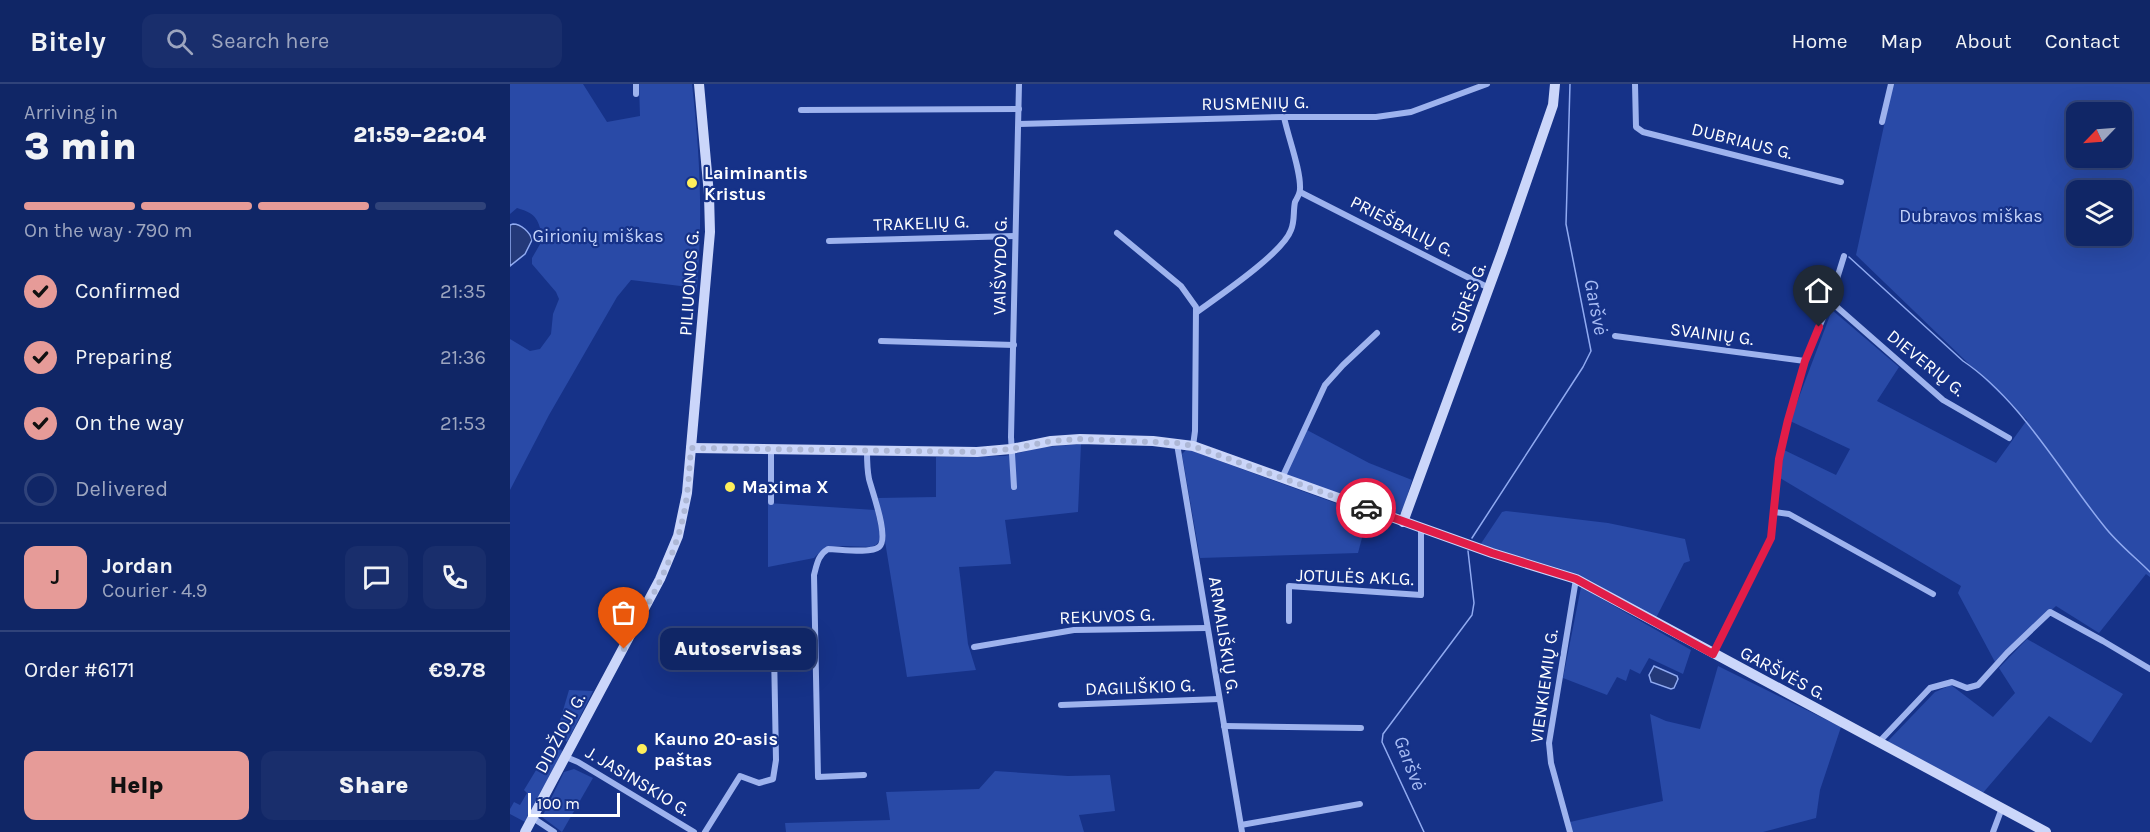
<!DOCTYPE html>
<html lang="en">
<head>
<meta charset="utf-8">
<style>
	:root { --surface:#102666; --page:#192e6c; --text:#f1f3f6; --muted:#9ca5bf; --line:#30437a; --accent:#e69b98 }
	body { margin:0; font-family:Karla,sans-serif; background:var(--page); color:var(--text); height:100vh; display:flex; flex-direction:column; font-size:22px; white-space:nowrap }
	* { box-sizing:border-box; margin:0 }
	p { font-size:20px; color:var(--muted) }
	.icon { flex:none; width:33px; height:33px; fill:none; stroke:currentColor; stroke-width:2; stroke-linecap:round; stroke-linejoin:round }
	.map { position:relative; flex:1; overflow:hidden }
	.side { display:flex; flex-direction:column; background:var(--surface); width:510px }
	.side>* { flex:none }
	.needle { width:39px; rotate:245deg }
	.fabs { position:absolute; left:1556px; top:18px; display:grid; gap:12px }
	.fabs a { display:grid; place-items:center; width:66px; height:66px; border-radius:12px; background:var(--surface); box-shadow:0 6px 24px #0002,0 0 0 2px var(--line); font-size:30px }
	.scale { position:absolute; left:18px; bottom:15px; width:92px; box-sizing:border-box; padding-left:6px; border:3px solid #fff; border-top:0; font-size:16px; line-height:21px; white-space:nowrap; color:#fff; -webkit-text-stroke:4px #163288; paint-order:stroke }
	.pin { position:absolute; display:grid; place-items:center; width:51px; height:51px; color:#fff; margin:-62px -26px; border-radius:50% 50% 50% 0; rotate:-45deg; box-shadow:0 0 6px #0007 }
	.pin .icon { rotate:45deg }
	.courier { position:absolute; display:grid; place-items:center; width:60px; height:60px; margin:-30px; border:4px solid #e11d48; border-radius:50%; background:#fff; color:#222; box-shadow:0 2px 8px #0007 }
	.bubble { position:absolute; height:42px; border-radius:12px; background:var(--surface); box-shadow:0 6px 24px #0002,0 0 0 2px var(--line); font-size:20px; font-weight:800; line-height:42px; text-align:center }
	.headline em { font-style:normal; font-weight:800 }
	.headline div { display:flex; flex-direction:column-reverse }
	.headline { display:flex; align-items:center; justify-content:space-between; height:102px; padding:0 24px }
	h1 { font-size:39px; font-weight:800; line-height:45px }
	.bar { display:grid; grid-template-columns:repeat(4,1fr); gap:9px 6px; align-content:center; height:72px; padding:0 24px }
	.bar i { height:8px; border-radius:4px; background:var(--line) }
	.bar .active { background:var(--accent) }
	.bar p { grid-column:span 4 }
	.line { display:flex; align-items:center; gap:15px; padding:0 24px; border-top:2px solid var(--line) }
	.line div { flex:1 }
	.round { display:grid; place-items:center; flex:none; width:63px; height:63px; border-radius:12px; background:var(--page) }
	ol { padding:0 24px; list-style:none }
	li { display:flex; align-items:center; gap:18px; height:66px }
	li p { margin-inline-start:auto }
	li .icon { padding:6px; border-radius:50%; background:var(--accent); color:#111; stroke-width:4 }
	li:last-child { color:var(--muted) }
	li i { width:33px; height:33px; border:3px solid var(--line); border-radius:50% }
	.action { display:flex; gap:12px; margin-top:auto; padding:12px 24px }
	.action a { flex:1; height:69px; border-radius:12px; background:var(--accent); color:#111; font-size:24px; font-weight:800; line-height:69px; text-align:center }
	.action a+a { background:var(--page); color:var(--text) }
	header { display:flex; align-items:center; gap:36px; box-sizing:border-box; height:84px; padding:0 30px; background:var(--surface); border-bottom:2px solid var(--line) }
	header strong { font-size:28px }
	nav { display:flex; gap:33px; margin-inline-start:auto; font-size:21px }
	.search { width:420px; height:54px; background:var(--page); display:flex; align-items:center; gap:15px; box-sizing:border-box; padding:0 21px; border-radius:12px; color:var(--muted); font-size:22px }
	main { display:flex; flex:1; min-height:0 }
	.map>svg:first-child { display:block }
	.green { fill:#294aa7; fill-rule:evenodd }
	.water { fill:#243979; stroke:#90aaf1; stroke-width:1.5 }
	.lines { fill:none; stroke-linecap:round; stroke-linejoin:round }
	.stream { stroke:#90aaf1; stroke-width:1.5 }
	.street { stroke:#9eb3ee; stroke-width:6 }
	.secondary { stroke:#cbd6fa; stroke-width:10 }
	.done { stroke:#adb7d5; stroke-width:6; stroke-dasharray:0 10.8 }
	.route { stroke:#e11d48; stroke-width:8 }
	.poi-dot { fill:#ffef5b; stroke:#163288; stroke-width:2 }
	.labels { text-anchor:middle; dominant-baseline:central; stroke-width:4.5; stroke-linejoin:round; paint-order:stroke }
	.street-label { font-size:18px; fill:#fff; stroke:#163288 }
	.poi-label { font-size:18px; font-weight:bold; fill:#fff; stroke:#163288; text-anchor:start }
	.park-label { font-size:18px; fill:#c3d2fa; stroke:#163288 }
	.water-label { font-size:20px; font-style:italic; fill:#a9bdf5; stroke:#163288 }
</style>
</head>
<body>
<header>
<strong>Bitely</strong>
<div class="search"><svg class="icon" aria-label="search" viewBox="0 0 24 24"><circle cx="10" cy="10" r="6"/><path d="M15 15l6 6"/></svg>Search here</div>
<nav><a>Home</a><a>Map</a><a>About</a><a>Contact</a></nav>
</header>
<main>
<section class="side">
<div class="headline"><div><h1>3 min</h1><p>Arriving in</p></div><em>21:59–22:04</em></div>
<div class="bar"><i class="active"></i><i class="active"></i><i class="active"></i><i></i><p>On the way · 790 m</p></div>
<ol>
<li><svg class="icon" aria-label="check" viewBox="0 0 24 24"><path d="M5 12l5 5 9-10"/></svg>Confirmed<p>21:35</p></li>
<li><svg class="icon" aria-label="check" viewBox="0 0 24 24"><path d="M5 12l5 5 9-10"/></svg>Preparing<p>21:36</p></li>
<li><svg class="icon" aria-label="check" viewBox="0 0 24 24"><path d="M5 12l5 5 9-10"/></svg>On the way<p>21:53</p></li>
<li><i></i>Delivered</li>
</ol>
<div class="line" style="height:108px"><b class="round" style="background:var(--accent);color:#111">J</b><div><b>Jordan</b><p>Courier · 4.9</p></div><a class="round"><svg class="icon" aria-label="chat" viewBox="0 0 24 24"><path d="M4 5h16v11H9l-5 4z"/></svg></a><a class="round"><svg class="icon" aria-label="phone" viewBox="0 0 24 24"><path d="M5 4h4l2 5-3 2q2 4 5 5l2-3 5 2v4C11 20 4 13 5 4z"/></svg></a></div>
<div class="line" style="height:78px"><div>Order #6171</div><b>€9.78</b></div>
<div class="action"><a>Help</a><a>Share</a></div>
</section>
<div class="map">
<svg width="1640" height="748" viewBox="0 0 1640 748">
	<rect width="100%" height="100%" fill="#163288"/>
	<!-- green -->
	<g class="green">
		<path d="M0,0H73L97,38L130,32L129,0H182C190,70 193,133 187,204L121,196L107,213L39,331L0,406V255L20,267L30,265L41,250L43,230L49,215L46,208L22,180V174L33,155C28,136 28,130 7,124L0,130Z"/>
		<path d="M1383,0H1640V493L1636,490L1589,549L1546,522L1485,578L1448,509L1451,502L1270,394L1274,366L1326,391L1340,365L1280,337L1322,226L1389,283L1367,317L1486,379L1517,336L1346,171ZM1566,28H1611V74H1566ZM1566,106H1611V152H1566Z"/>
		<path d="M797,346L859,379L902,396L892,429L884,430L776,392L777,388Z"/>
		<path d="M571,360L568,428L495,436L501,480L449,483L458,560L466,586L397,593L368,414L426,413V373L495,372L534,363Z"/>
		<path d="M677,365L858,431L848,469L690,474L672,370Z"/>
		<path d="M258,419L365,426L371,455L366,461L361,463C341,463 318,457 304,474L258,483Z"/>
		<path d="M996,427L1098,439L1175,455L1180,477L1174,479L1146,534L1081,497L1051,485L970,461L992,428Z"/>
		<path d="M1071,503L1181,566L1173,590L1139,574L1130,590L1120,585L1116,597L1107,593L1097,611L1053,594Z"/>
		<path d="M1517,555L1613,610L1581,659L1539,632L1472,710L1376,659L1425,608L1441,601L1483,633L1505,609L1489,584Z"/>
		<path d="M1208,582L1331,643L1310,706L1306,734L1253,748H1063L1060,738L1153,717L1140,630L1156,637L1190,645Z"/>
		<path d="M59,606L83,607L57,658L47,647Z"/>
		<path d="M45,664L51,665L53,669L15,738L0,730V725L4,718L10,721L17,709L14,706L37,668Z"/>
		<path d="M64,685L83,694L52,748L32,733L54,688Z"/>
		<path d="M485,687L558,692L600,691L605,727L569,731L574,748H276L275,739L380,736L376,708L469,705Z"/>
	</g>
	<!-- water -->
	<g class="water">
		<path d="M3,140C11,140 20,148 22,156L15,170L0,182V141Z"/>
		<path d="M1144,582L1167,592L1168,595L1164,604L1161,605L1141,598L1139,591Z"/>
	</g>
	<g class="lines">
		<!-- stream -->
		<g class="stream">
			<path d="M1339,173L1453,277C1510,315 1551,389 1594,442C1607,459 1625,473 1640,488"/>
			<path d="M962,454L1073,283L1081,267L1056,140L1060,0"/>
			<path d="M914,748L872,658L873,650L962,531L964,519L958,467"/>
		</g>
		<!-- street -->
		<g class="street">
			<path d="M1125,0L1126,43L1133,48L1331,98"/>
			<path d="M126,10V0"/>
			<path d="M291,26L509,25"/>
			<path d="M1372,38L1381,0"/>
			<path d="M509,40L774,33H866L901,28L977,0"/>
			<path d="M790,108L979,204"/>
			<path d="M607,149L671,202L686,223L685,347L683,362"/>
			<path d="M319,157L505,152"/>
			<path d="M1320,217L1433,316L1499,354"/>
			<path d="M687,228C709,212 773,169 781,146C785,137 783,127 785,118C787,114 790,110 790,105C791,86 778,53 774,33"/>
			<path d="M1105,252L1295,277"/>
			<path d="M371,257L504,261"/>
			<path d="M667,360L732,748"/>
			<path d="M261,366V418"/>
			<path d="M772,394L815,301L833,281L867,249"/>
			<path d="M504,403L501,353L509,0"/>
			<path d="M1264,428L1279,430L1423,510"/>
			<path d="M779,537V502L911,511V444"/>
			<path d="M464,563L564,546L697,544"/>
			<path d="M1203,569L1261,454L1269,375L1278,336L1295,277L1320,217L1334,172"/>
			<path d="M551,621L709,615"/>
			<path d="M714,642L851,644"/>
			<path d="M1369,658L1420,604L1442,598L1457,604L1468,601L1497,569L1540,528L1593,557L1640,585"/>
			<path d="M56,673L68,678L184,748"/>
			<path d="M354,691L308,693L304,491C307,480 308,471 318,465C329,465 361,470 369,463C380,455 362,407 359,395C357,385 357,377 357,367"/>
			<path d="M23,734L44,748"/>
			<path d="M731,741L850,720"/>
			<path d="M195,748L230,692L249,699L263,695L266,676L264,567"/>
			<path d="M1060,748L1041,679L1039,659L1066,495"/>
			<path d="M1483,748L1492,724"/>
		</g>
		<!-- secondary -->
		<g class="secondary">
			<path d="M181,364L467,368L501,365L541,357L570,355L643,357L683,362L982,469L1066,495L1536,748"/>
			<path d="M893,438L992,168L1043,21L1045,0"/>
			<path d="M15,748L150,495L168,452L177,409L200,148L199,111L189,0"/>
		</g>
	</g>
	<g class="lines">
		<!-- done -->
		<path class="done" d="M114,565C135,525 161,483 172,438C178,414 179,389 181,364L467,368L501,365L541,357L570,355L667,359L683,362L856,424"/>
		<!-- route -->
		<path class="route" d="M856,424L982,469L1066,495L1203,570L1261,454L1269,375L1278,336L1295,277L1309,243"/>
	</g>
	<!-- markers -->
	<g class="poi-dot">
		<circle cx="182" cy="99" r="6"/>
		<circle cx="220" cy="403" r="6"/>
		<circle cx="132" cy="665" r="6"/>
	</g>
	<g class="labels">
		<!-- street labels -->
		<g class="street-label">
			<text transform="translate(745 19) rotate(-1)">RUSMENIŲ G.</text>
			<text transform="translate(1232 57) rotate(14)">DUBRIAUS G.</text>
			<text transform="translate(411 139) rotate(-2)">TRAKELIŲ G.</text>
			<text transform="translate(892 142) rotate(27)">PRIEŠBALIŲ G.</text>
			<text transform="translate(490 182) rotate(-89)">VAIŠVYDO G.</text>
			<text transform="translate(179 199) rotate(-86)">PILIUONOS G.</text>
			<text transform="translate(958 214) rotate(-70)">SŪRĖS G.</text>
			<text transform="translate(1202 250) rotate(7)">SVAINIŲ G.</text>
			<text transform="translate(1416 279) rotate(39)">DIEVERIŲ G.</text>
			<text transform="translate(845 493) rotate(2)">JOTULĖS AKLG.</text>
			<text transform="translate(597 532) rotate(-2)">REKUVOS G.</text>
			<text transform="translate(714 551) rotate(81)">ARMALIŠKIŲ G.</text>
			<text transform="translate(1273 589) rotate(28)">GARŠVĖS G.</text>
			<text transform="translate(1034 602) rotate(-82)">VIENKIEMIŲ G.</text>
			<text transform="translate(630 603) rotate(-2)">DAGILIŠKIO G.</text>
			<text transform="translate(50 649) rotate(-62)">DIDŽIOJI G.</text>
			<text transform="translate(128 697) rotate(31)">J. JASINSKIO G.</text>
		</g>
		<!-- poi labels -->
		<g class="poi-label">
			<text x="194" y="89">Laiminantis<tspan x="194" dy="21">Kristus</tspan></text>
			<text x="232" y="403">Maxima X</text>
			<text x="144" y="655">Kauno 20-asis<tspan x="144" dy="21">paštas</tspan></text>
		</g>
		<!-- park labels -->
		<g class="park-label">
			<text x="1461" y="132">Dubravos miškas</text>
			<text x="88" y="152">Girionių miškas</text>
		</g>
		<!-- water labels -->
		<g class="water-label">
			<text transform="translate(1086 223) rotate(79)">Garšvė</text>
			<text transform="translate(900 679) rotate(69)">Garšvė</text>
		</g>
	</g>
</svg>
<div class="fabs">
<a><svg class="needle" viewBox="-14 -14 28 28"><path d="M0-13l5 13h-10z" fill="#e53935"/><path d="M0 13l5-13h-10z" fill="#9ca5bf"/></svg></a>
<a><svg class="icon" aria-label="layers" viewBox="0 0 24 24"><path d="M12 4l9 5-9 5-9-5zM3 14l9 5 9-5"/></svg></a>
</div>
<div class="scale">100 m</div>
<div class="pin" style="left:114px;top:565px;background:#ea580c"><svg class="icon" aria-label="bag" viewBox="0 0 24 24"><path d="M5 8h14l-1 12H6zM9 8a3 3 0 0 1 6 0"/></svg></div>
<div class="pin" style="left:1309px;top:243px;background:#1f2937"><svg class="icon" aria-label="home" viewBox="0 0 24 24"><path d="M3 11l9-7 9 7M6 9v11h12V9"/></svg></div>
<div class="courier" style="left:856px;top:424px"><svg class="icon" aria-label="car" viewBox="0 0 24 24"><path d="M5 17H2v-5l4-1 3-4h7l3 4 3 1v5h-3M9 17h6M6 11h13"/><circle cx="7" cy="17" r="2"/><circle cx="17" cy="17" r="2"/></svg></div>
<div class="bubble" style="left:150px;top:544px;width:156px">Autoservisas</div>
</div>
</main>
</body>
</html>
